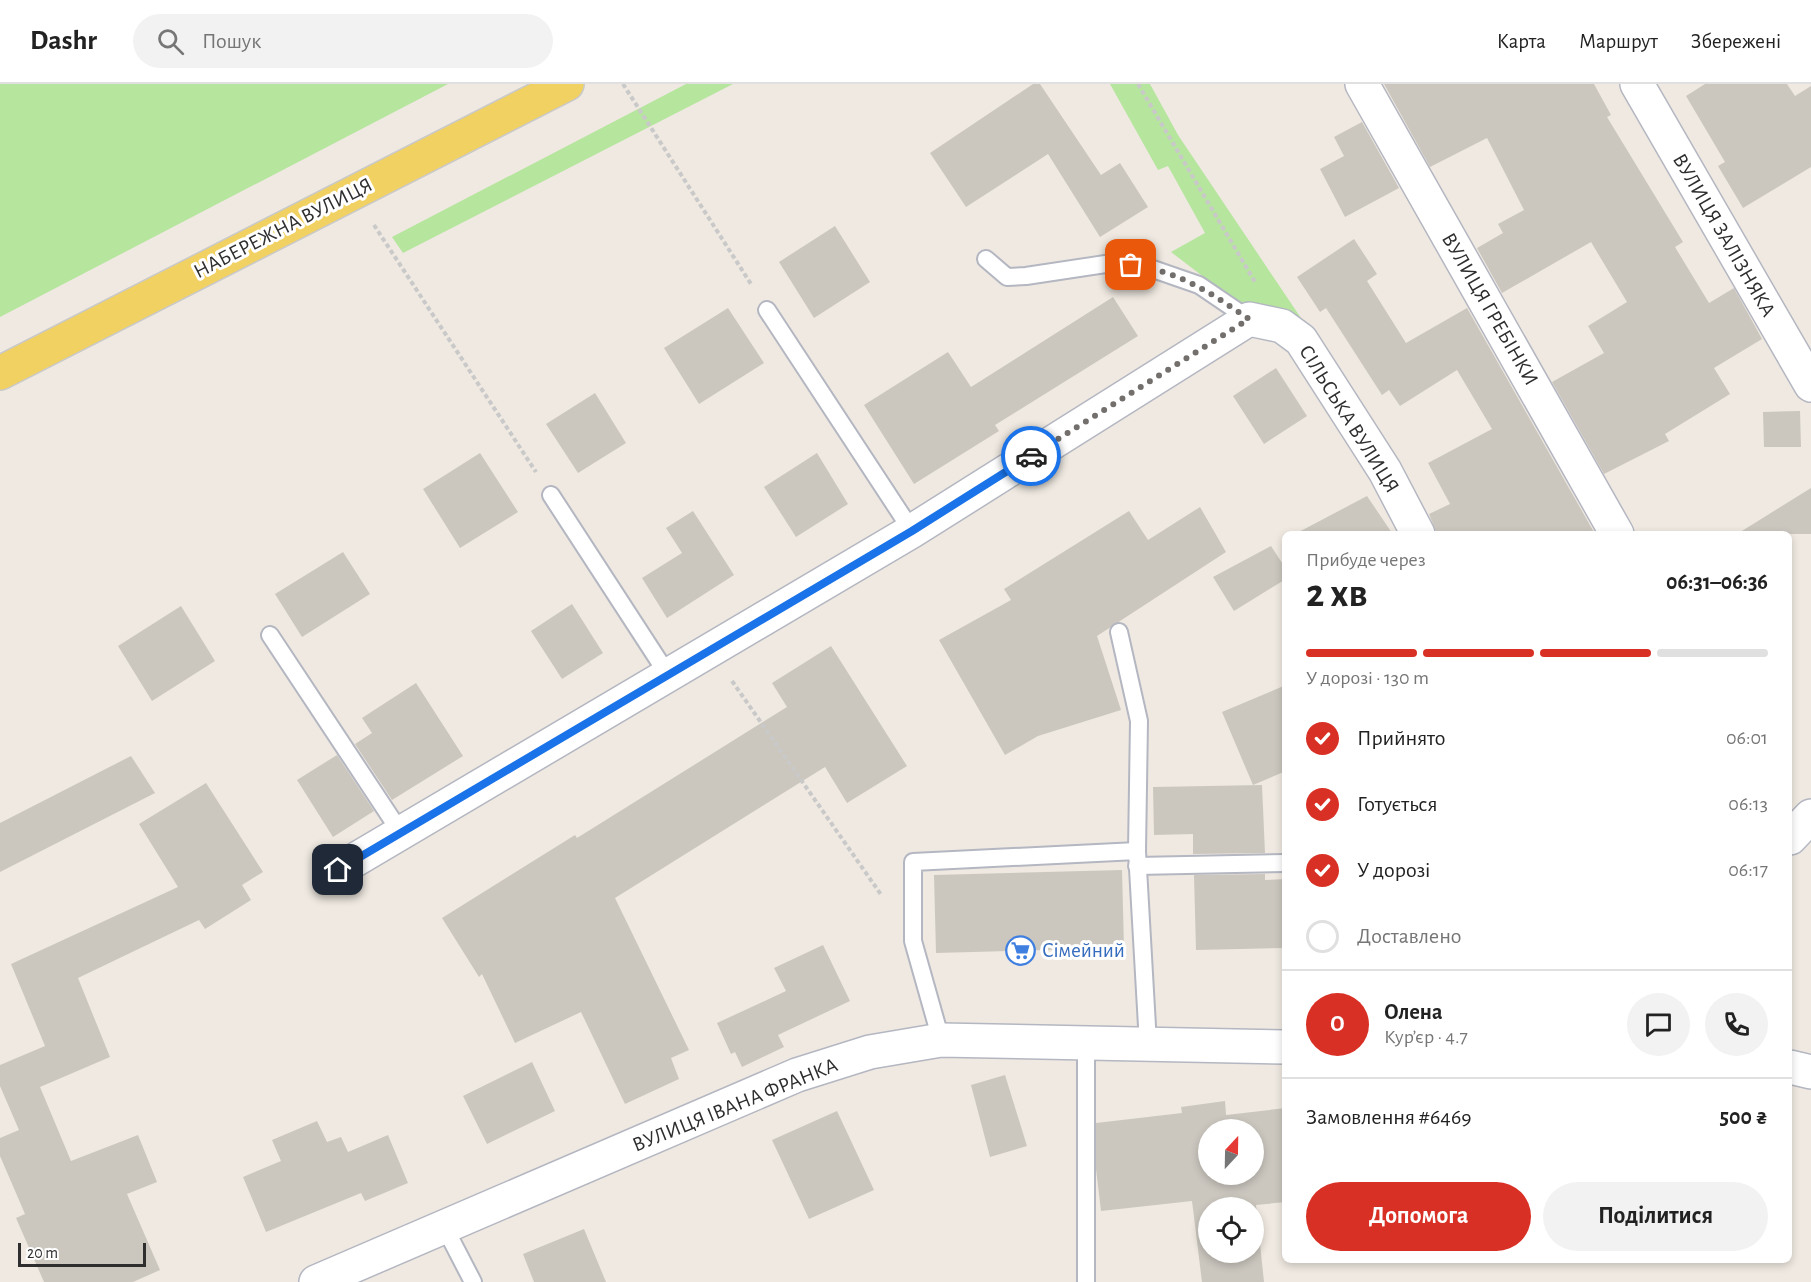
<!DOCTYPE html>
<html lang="uk">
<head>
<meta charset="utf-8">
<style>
	:root { --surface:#fff; --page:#f2f2f2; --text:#222; --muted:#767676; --line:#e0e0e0; --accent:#d93025 }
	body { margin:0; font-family:"Alegreya Sans",sans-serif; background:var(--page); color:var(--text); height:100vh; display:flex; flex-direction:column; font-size:22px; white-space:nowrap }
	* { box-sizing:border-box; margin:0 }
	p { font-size:20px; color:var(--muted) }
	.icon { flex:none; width:33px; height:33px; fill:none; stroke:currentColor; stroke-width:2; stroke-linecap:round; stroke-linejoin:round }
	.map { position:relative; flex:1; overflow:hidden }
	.details { position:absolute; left:1282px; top:447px; width:510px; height:732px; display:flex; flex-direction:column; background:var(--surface); border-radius:9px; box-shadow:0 3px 9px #0003 }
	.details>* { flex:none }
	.needle { width:39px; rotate:22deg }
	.fabs { position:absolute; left:1198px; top:1035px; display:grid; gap:12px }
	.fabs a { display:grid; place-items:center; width:66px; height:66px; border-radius:50%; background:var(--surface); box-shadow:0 3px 9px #0003; font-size:30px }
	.scale { position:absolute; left:18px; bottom:15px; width:128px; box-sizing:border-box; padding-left:6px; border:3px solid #2e2e2e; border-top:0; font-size:16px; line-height:21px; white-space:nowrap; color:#2e2e2e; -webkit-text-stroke:4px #fff; paint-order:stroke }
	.pin { position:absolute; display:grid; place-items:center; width:51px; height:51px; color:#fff; margin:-26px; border-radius:12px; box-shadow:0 3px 9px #0006 }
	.courier { position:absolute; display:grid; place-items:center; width:60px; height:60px; margin:-30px; border:4px solid #1a73e8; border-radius:50%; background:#fff; color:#222; box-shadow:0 2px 8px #0007 }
	.summary em { font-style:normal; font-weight:700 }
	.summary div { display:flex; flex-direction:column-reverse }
	.summary { display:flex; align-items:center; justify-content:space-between; height:102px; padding:0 24px }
	h1 { font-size:39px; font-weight:700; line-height:45px }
	.bar { display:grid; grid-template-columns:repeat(4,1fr); gap:9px 6px; align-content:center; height:72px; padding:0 24px }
	.bar i { height:8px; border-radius:4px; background:var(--line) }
	.bar .active { background:var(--accent) }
	.bar p { grid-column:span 4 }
	.line { display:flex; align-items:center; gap:15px; padding:0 24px; border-top:2px solid var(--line) }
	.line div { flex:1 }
	.round { display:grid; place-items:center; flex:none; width:63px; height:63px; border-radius:32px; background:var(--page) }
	ol { padding:0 24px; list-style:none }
	li { display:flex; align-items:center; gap:18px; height:66px }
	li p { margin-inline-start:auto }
	li .icon { padding:6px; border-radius:50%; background:var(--accent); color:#fff; stroke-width:4 }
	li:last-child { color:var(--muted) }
	li i { width:33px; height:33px; border:3px solid var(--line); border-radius:50% }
	.action { display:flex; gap:12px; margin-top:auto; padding:12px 24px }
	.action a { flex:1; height:69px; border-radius:36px; background:var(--accent); color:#fff; font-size:24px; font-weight:700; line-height:69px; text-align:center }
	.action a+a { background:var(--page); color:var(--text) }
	header { display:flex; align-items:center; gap:36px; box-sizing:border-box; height:84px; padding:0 30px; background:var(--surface); border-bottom:2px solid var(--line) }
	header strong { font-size:28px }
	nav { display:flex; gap:33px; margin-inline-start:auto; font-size:21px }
	.search { width:420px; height:54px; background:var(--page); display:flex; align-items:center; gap:15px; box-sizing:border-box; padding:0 21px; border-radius:33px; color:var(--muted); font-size:22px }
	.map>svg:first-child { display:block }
	.green { fill:#b6e59e }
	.building { fill:#cbc7bf; fill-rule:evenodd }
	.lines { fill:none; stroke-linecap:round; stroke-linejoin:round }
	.service-casing { stroke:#b4b7c1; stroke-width:20 }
	.minor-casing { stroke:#b4b7c1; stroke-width:36 }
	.primary-casing { stroke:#c9c9c9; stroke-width:36 }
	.path { stroke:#c9c9c9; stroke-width:4; stroke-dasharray:4.5 3; stroke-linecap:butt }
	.service { stroke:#fff; stroke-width:16 }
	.minor { stroke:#fff; stroke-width:33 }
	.primary { stroke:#f2d163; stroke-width:33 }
	.done { stroke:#726f6d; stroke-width:6; stroke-dasharray:0 10.8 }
	.route { stroke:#1a73e8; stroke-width:8 }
	.labels { text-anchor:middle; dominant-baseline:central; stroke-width:6; stroke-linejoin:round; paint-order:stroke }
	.street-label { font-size:21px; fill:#2e2e2e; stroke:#fff }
	.shop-label { font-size:21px; fill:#366cbe; stroke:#fff; text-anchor:start }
</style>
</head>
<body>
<header>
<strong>Dashr</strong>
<div class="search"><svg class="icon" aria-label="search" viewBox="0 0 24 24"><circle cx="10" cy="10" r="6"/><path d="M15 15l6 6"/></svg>Пошук</div>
<nav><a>Карта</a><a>Маршрут</a><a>Збережені</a></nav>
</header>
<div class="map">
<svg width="1811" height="1198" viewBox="0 0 1811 1198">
	<rect width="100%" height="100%" fill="#efe9e1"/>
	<!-- green -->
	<g class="green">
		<path d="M0,0H448L0,233Z"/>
		<path d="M686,0H733L403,169L392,153Z"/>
		<path d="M1110,0H1150L1178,51L1307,243L1247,226L1171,168L1205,149L1168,82L1158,86Z"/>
	</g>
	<!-- building -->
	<g class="building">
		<path d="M1033,0H1040L1101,91L1120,79L1148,123L1100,153L1048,70L966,123L930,69Z"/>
		<path d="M1384,0H1594L1611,31L1607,33L1683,158L1675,163L1709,219L1734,204L1762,255L1714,284L1730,310L1665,350L1669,357L1604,390L1552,298L1604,269L1588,242L1627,218L1591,158L1502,209L1477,164L1503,149L1498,140L1524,126L1487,54L1430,83Z"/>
		<path d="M1705,0H1787L1795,12L1811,2V83L1743,124L1718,82L1725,78L1686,12Z"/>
		<path d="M1362,38L1399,104L1345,133L1320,85L1344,72L1334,53Z"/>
		<path d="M835,142L870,198L814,234L779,178Z"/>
		<path d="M1354,155L1377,190L1367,197L1406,259L1467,224L1595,450H1437L1429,430L1450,420L1428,379L1492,345L1457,286L1400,322L1389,306L1382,311L1326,224L1320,228L1297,193Z"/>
		<path d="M1113,213L1138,252L995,341L999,347L914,400L864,321L948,268L971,303Z"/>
		<path d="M728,224L764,279L699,320L664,264Z"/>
		<path d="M1276,284L1307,332L1264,360L1233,312Z"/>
		<path d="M595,309L626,359L578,389L546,340Z"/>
		<path d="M1800,327L1801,363H1764L1763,328Z"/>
		<path d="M480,369L518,428L460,464L423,405Z"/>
		<path d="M817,369L848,420L796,453L764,403Z"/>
		<path d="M1811,404V450H1737Z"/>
		<path d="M1367,412L1392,449L1396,448L1397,450H1295Z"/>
		<path d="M1200,423L1226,468L1097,552L1121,626L1038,652L1005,671L939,556L1011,516L1004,505L1129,427L1148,456Z"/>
		<path d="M693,427L734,491L667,534L642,494L682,469L666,444Z"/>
		<path d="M1271,462L1286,485V495L1234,527L1213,493Z"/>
		<path d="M343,468L370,510L302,553L275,510Z"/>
		<path d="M572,520L603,569L562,595L531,547Z"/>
		<path d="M181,522L215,577L152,617L118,562Z"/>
		<path d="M831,562L907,682L847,719L825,683L615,814L689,966L671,974L679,995L625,1020L581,928L515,959L482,890L479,893L442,834L575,751L577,754L787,623L772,599Z"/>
		<path d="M416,599L463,672L392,716L355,660L372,649L362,634Z"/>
		<path d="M1286,601V687L1253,701L1222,628Z"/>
		<path d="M337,671L374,727L333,753L297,696Z"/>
		<path d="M131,672L155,709L0,788V739Z"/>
		<path d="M206,699L263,788L242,801L251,816L205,845L199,836L78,894L110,973L40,1003L71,1077L138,1051L157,1098L127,1110L160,1186L133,1198H44L16,1134L25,1130L0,1072V1054L19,1046L0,1002V981L45,962L11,880L178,803L139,740Z"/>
		<path d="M1262,701L1265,769L1193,770V750L1154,751L1153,703Z"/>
		<path d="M1122,786L1124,864L936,869L934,791Z"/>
		<path d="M1265,790V796L1286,795V864L1196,866L1194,791Z"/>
		<path d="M823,861L850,917L778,951L784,963L742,983L735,968L731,970L717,939L786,907L774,884Z"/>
		<path d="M532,978L555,1027L487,1060L463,1012Z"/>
		<path d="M1005,991L1027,1062L990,1073L971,1001Z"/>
		<path d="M1225,1017L1226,1031L1286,1024V1118L1256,1121L1264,1198H1202L1192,1117L1101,1127L1096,1085V1039L1182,1029L1181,1023ZM1209,1046H1254V1090H1209ZM1209,1124H1254V1168H1209Z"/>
		<path d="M837,1027L874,1106L809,1135L772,1056Z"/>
		<path d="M317,1037L327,1058L341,1053L348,1068L388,1051L408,1099L365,1117L361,1109L266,1148L243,1093L281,1077L272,1056Z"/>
		<path d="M584,1145L606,1198H534L523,1170Z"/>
	</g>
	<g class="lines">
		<defs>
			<g id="service">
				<path d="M986,175L1007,193L1026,192L1112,179L1150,184L1199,201L1249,235"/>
				<path d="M767,226L912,447"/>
				<path d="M551,411L668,591"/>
				<path d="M1119,548L1139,637L1137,767"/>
				<path d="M270,551L401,749"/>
				<path d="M1137,782L1286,779"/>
				<path d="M941,956L913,857V778L1137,767L1148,960"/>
				<path d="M445,1144L473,1198"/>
				<path d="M1086,1198V960"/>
			</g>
			<g id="minor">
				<path d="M1362,0L1617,450"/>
				<path d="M1637,0L1811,301"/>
				<path d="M1790,754L1811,732"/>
				<path d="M338,786L912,447L1249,235L1282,242L1301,256L1385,387L1418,450"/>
				<path d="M1790,983L1811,988"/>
				<path d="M316,1198L797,991L870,968L941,956L1286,963"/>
			</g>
			<path id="primary" d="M0,289L567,0"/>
		</defs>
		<!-- service casing -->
		<use href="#service" class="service-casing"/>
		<!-- minor casing -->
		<use href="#minor" class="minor-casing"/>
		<!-- primary casing -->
		<use href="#primary" class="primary-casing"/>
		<!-- path -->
		<g class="path">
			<path d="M623,0L751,200"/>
			<path d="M1138,0L1255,198"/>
			<path d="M374,141L536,388"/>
			<path d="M732,597L882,812"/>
		</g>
		<!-- service -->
		<use href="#service" class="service"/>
		<!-- minor -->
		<use href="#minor" class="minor"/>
		<!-- primary -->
		<use href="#primary" class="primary"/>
	</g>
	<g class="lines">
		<!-- done -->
		<path class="done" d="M1031,372L1249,235C1209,208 1181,188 1131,181"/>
		<!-- route -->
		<path class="route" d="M338,786L912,447L1031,372"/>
	</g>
	<!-- icons -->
	<defs>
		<symbol id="supermarket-ring" viewBox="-11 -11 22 22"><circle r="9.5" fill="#fff" stroke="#3f7fe0" stroke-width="1.5"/><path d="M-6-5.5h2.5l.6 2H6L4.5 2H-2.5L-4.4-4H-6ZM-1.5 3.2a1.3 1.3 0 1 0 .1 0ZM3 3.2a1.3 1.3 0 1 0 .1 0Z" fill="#3f7fe0"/></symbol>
	</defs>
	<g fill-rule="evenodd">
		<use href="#supermarket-ring" x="1004" y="850" width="33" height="33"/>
	</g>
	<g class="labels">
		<!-- street labels -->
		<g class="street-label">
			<text transform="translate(283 144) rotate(-27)">НАБЕРЕЖНА ВУЛИЦЯ</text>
			<text transform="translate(1724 151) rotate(60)">ВУЛИЦЯ ЗАЛІЗНЯКА</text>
			<text transform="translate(1490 225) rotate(60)">ВУЛИЦЯ ГРЕБІНКИ</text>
			<text transform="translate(1349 335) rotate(58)">СІЛЬСЬКА ВУЛИЦЯ</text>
			<text transform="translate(735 1021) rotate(-22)">ВУЛИЦЯ ІВАНА ФРАНКА</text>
		</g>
		<!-- shop labels -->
		<g class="shop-label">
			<text x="1042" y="866">Сімейний</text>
		</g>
	</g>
</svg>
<div class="fabs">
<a><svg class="needle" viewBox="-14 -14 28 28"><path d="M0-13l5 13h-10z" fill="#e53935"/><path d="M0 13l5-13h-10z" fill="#767676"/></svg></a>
<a><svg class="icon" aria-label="locate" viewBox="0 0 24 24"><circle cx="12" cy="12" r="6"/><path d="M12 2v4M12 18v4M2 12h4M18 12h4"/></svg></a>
</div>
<div class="scale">20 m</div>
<div class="pin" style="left:1131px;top:181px;background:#ea580c"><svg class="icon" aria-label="bag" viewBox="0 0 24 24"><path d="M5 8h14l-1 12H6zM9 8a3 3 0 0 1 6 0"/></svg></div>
<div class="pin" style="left:338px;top:786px;background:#1f2937"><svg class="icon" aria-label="home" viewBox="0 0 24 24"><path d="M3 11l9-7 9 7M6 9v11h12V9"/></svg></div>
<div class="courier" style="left:1031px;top:372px"><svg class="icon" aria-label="car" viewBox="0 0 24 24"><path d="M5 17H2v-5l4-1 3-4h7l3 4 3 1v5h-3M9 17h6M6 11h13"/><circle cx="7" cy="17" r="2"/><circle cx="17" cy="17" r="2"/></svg></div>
<section class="details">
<div class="summary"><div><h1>2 хв</h1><p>Прибуде через</p></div><em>06:31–06:36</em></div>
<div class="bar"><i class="active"></i><i class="active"></i><i class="active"></i><i></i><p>У дорозі · 130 m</p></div>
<ol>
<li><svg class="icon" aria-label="check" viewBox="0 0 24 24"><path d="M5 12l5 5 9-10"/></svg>Прийнято<p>06:01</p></li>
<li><svg class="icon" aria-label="check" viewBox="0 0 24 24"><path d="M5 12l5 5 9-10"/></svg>Готується<p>06:13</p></li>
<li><svg class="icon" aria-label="check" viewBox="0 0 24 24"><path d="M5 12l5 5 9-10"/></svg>У дорозі<p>06:17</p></li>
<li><i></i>Доставлено</li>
</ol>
<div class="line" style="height:108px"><b class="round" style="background:var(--accent);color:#fff">О</b><div><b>Олена</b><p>Кур’єр · 4.7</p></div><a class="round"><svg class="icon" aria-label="chat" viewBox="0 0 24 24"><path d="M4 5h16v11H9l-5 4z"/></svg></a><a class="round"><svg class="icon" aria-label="phone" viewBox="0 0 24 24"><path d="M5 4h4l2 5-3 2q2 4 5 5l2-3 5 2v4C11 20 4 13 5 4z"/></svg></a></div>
<div class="line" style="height:78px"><div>Замовлення #6469</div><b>500 ₴</b></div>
<div class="action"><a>Допомога</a><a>Поділитися</a></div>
</section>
</div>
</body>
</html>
